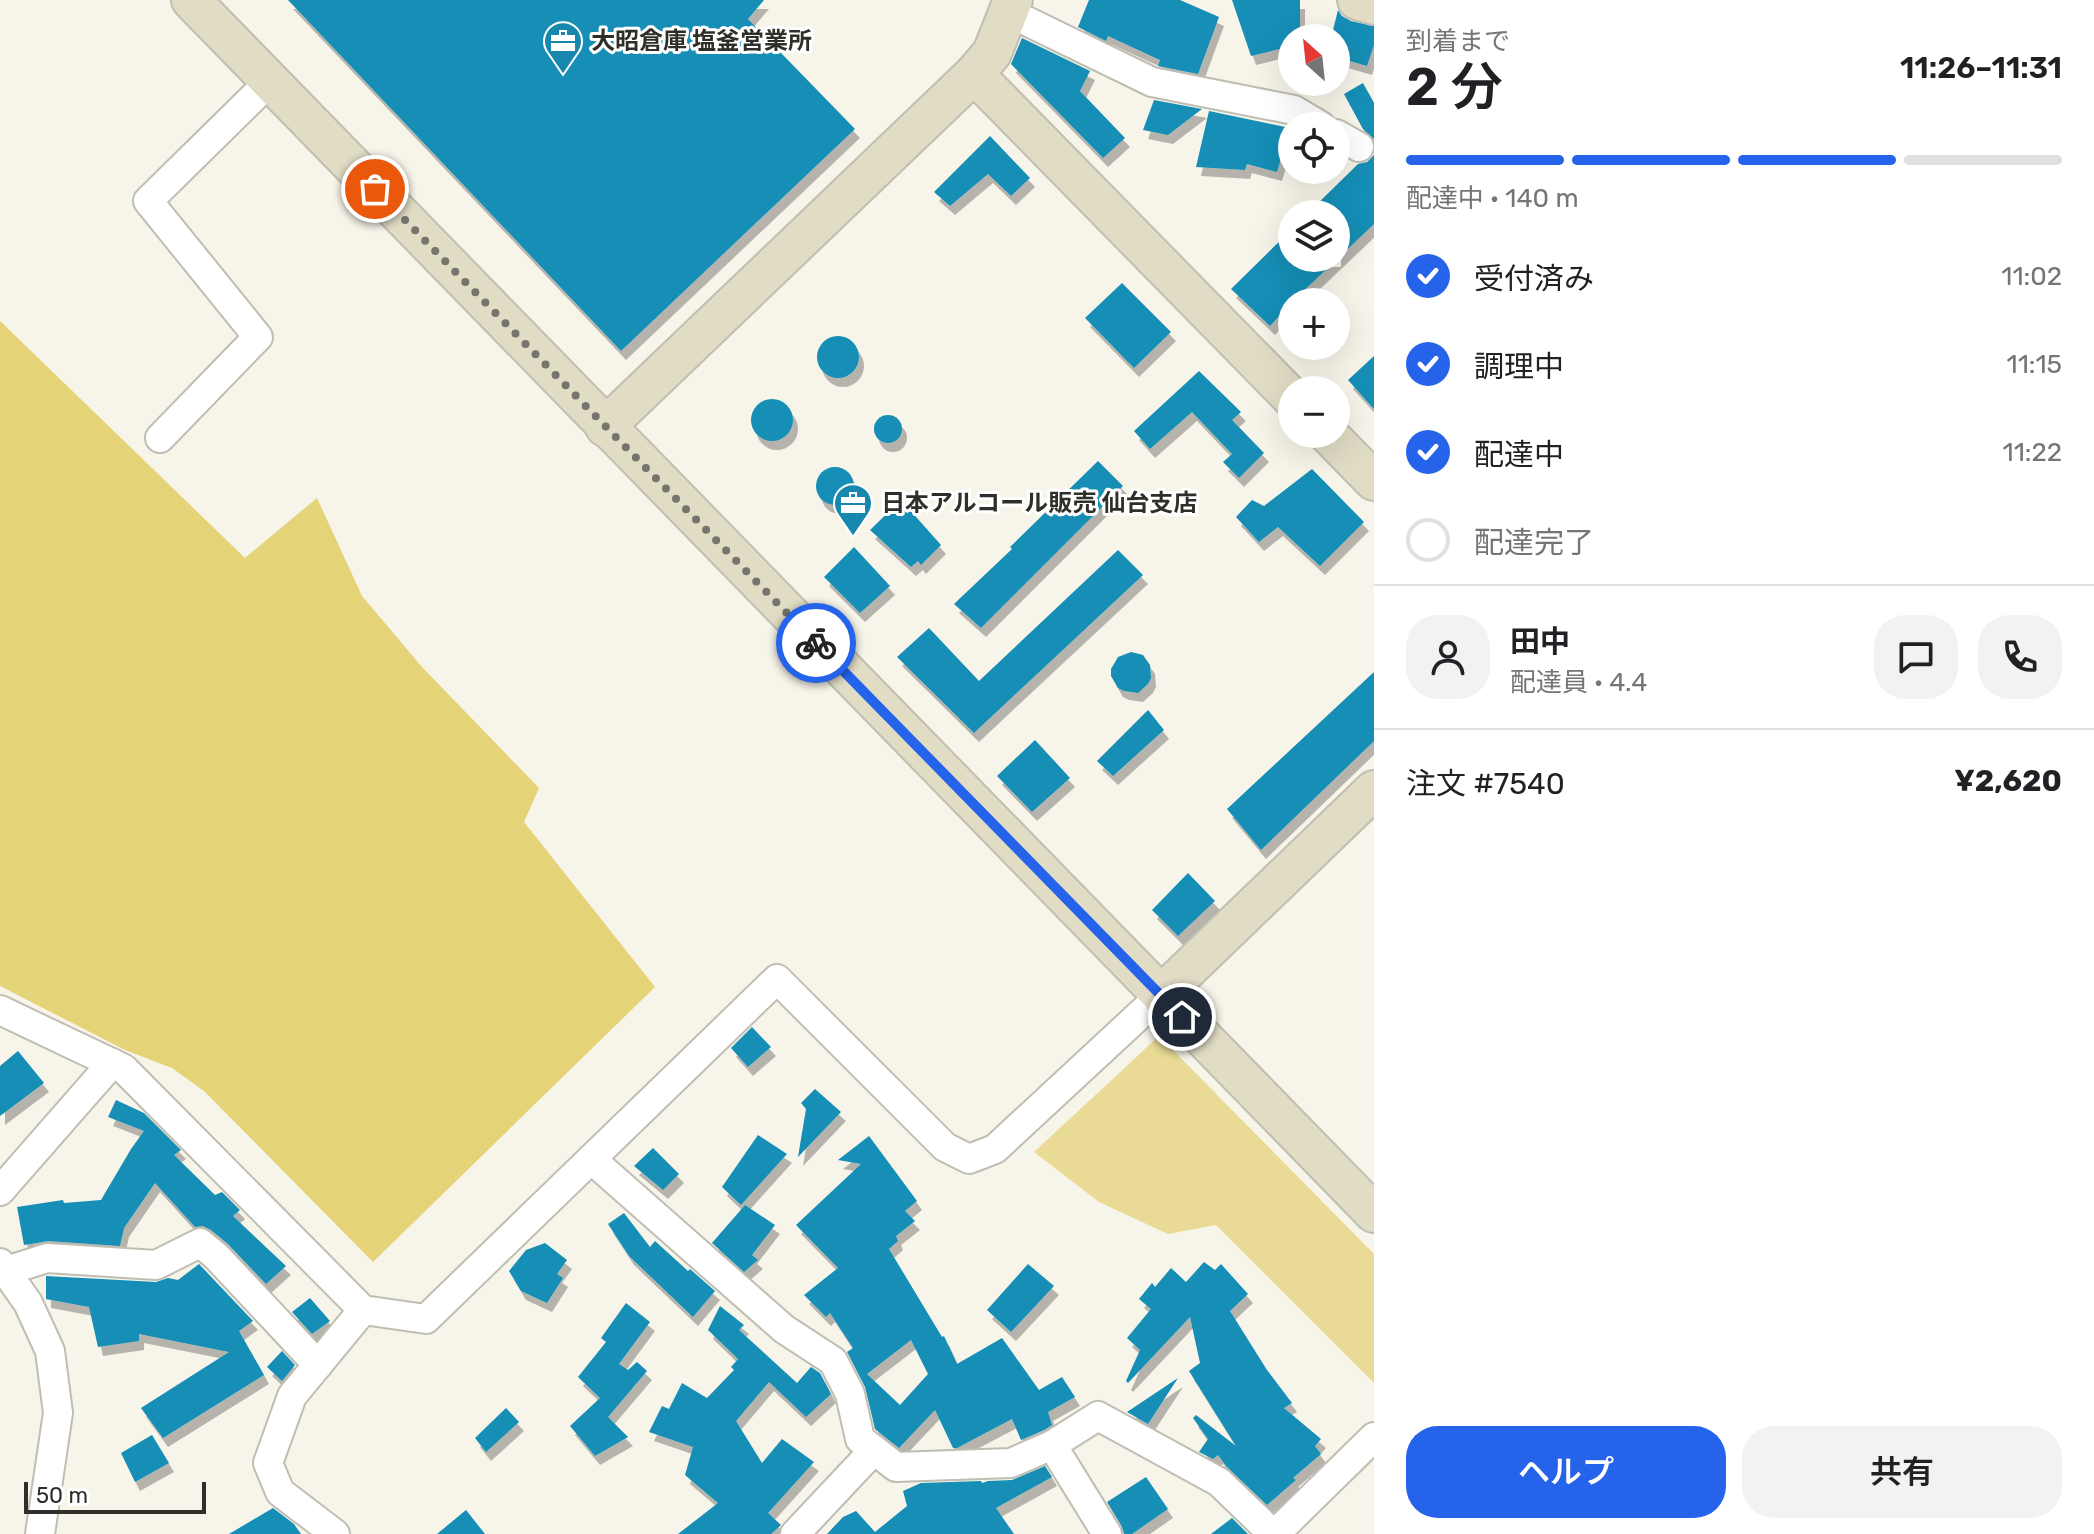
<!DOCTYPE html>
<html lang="ja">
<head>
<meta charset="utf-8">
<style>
	:root { --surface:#fff; --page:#f2f2f2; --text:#202124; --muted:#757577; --line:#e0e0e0; --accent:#2563eb }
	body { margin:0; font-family:Rubik,"Noto Sans JP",sans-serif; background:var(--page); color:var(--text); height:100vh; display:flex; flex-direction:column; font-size:30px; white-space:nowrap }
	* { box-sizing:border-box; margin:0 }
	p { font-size:26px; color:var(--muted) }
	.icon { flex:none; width:44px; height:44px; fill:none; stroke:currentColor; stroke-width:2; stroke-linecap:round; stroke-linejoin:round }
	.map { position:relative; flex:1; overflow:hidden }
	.sheet { display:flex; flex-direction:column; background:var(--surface); width:720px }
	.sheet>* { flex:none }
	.needle { width:52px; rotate:333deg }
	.controls { position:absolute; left:1278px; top:24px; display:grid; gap:16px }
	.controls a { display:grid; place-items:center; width:72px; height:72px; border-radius:50%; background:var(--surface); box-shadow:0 8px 32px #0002; font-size:40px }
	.scale { position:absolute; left:24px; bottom:20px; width:182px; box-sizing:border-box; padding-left:8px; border:4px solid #2f2f2a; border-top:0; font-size:22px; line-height:28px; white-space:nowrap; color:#2f2f2a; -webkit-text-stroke:6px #fff; paint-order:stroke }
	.pin { position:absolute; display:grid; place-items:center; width:68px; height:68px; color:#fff; margin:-34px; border:4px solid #fff; border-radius:50%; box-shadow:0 2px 8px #0007 }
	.courier { position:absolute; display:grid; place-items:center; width:80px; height:80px; margin:-40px; border:6px solid #2563eb; border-radius:50%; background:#fff; color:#222; box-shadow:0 2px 10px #0007 }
	.headline em { font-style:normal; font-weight:600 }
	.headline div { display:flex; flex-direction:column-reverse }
	.headline { display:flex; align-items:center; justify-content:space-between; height:136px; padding:0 32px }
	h1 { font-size:52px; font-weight:600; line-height:60px }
	.bar { display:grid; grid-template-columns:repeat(4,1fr); gap:12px 8px; align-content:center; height:96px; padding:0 32px }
	.bar i { height:10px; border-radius:6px; background:var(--line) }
	.bar .on { background:var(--accent) }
	.bar p { grid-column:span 4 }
	.line { display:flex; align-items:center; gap:20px; padding:0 32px; border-top:2px solid var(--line) }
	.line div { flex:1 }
	.round { display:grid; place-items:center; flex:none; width:84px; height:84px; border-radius:32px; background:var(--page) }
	ol { padding:0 32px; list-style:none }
	li { display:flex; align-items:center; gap:24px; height:88px }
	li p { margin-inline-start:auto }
	li .icon { padding:8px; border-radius:50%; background:var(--accent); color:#fff; stroke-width:4 }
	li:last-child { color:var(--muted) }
	li i { width:44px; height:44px; border:4px solid var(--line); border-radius:50% }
	.cta { display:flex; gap:16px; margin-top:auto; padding:16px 32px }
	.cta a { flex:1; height:92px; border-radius:32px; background:var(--accent); color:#fff; font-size:32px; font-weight:600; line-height:92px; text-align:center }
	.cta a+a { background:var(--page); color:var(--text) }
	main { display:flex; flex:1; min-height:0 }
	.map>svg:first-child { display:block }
	.green { fill:#e9db96 }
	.water { fill:#e5d378 }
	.building { fill:#128eb6; fill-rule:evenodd; filter:url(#shadow) }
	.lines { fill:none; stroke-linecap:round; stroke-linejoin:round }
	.street-casing { stroke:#c0beb3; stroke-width:32 }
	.secondary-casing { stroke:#c0beb3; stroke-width:42 }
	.street { stroke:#fff; stroke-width:28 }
	.secondary { stroke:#e1dcc4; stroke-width:38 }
	.done { stroke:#75746d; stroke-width:8; stroke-dasharray:0 14.4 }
	.route { stroke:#2563eb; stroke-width:10 }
	.labels { text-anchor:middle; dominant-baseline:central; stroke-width:6; stroke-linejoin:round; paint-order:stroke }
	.poi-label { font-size:24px; font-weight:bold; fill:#2f2f2a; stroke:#fff; text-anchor:start }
</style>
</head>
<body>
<main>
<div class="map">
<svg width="1374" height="1534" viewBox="0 0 1374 1534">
	<defs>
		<filter id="shadow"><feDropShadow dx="5" dy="9" stdDeviation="0" flood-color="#0004"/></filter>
	</defs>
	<rect width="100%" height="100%" fill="#f7f4e9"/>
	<!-- green -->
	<path class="green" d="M1159,1036L1374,1254V1383L1216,1225L1168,1234L1099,1202L1034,1152Z"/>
	<!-- water -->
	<path class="water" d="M0,321L245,558L317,498L362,596L422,667L539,788L524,822L655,987L373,1262L204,1091L172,1068L125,1050L0,986Z"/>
	<!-- building -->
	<g class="building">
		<path d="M288,0H764L748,19L855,129L621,351Z"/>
		<path d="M1089,0H1180L1219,17L1198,74L1158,66L1160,60L1108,36L1106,41L1078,27Z"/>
		<path d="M1232,0H1300V38H1292V46L1251,56Z"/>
		<path d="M1338,10L1342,16L1351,21L1374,26V45L1367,66L1336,57V38H1331Z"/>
		<path d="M1022,38L1090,71L1080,91L1125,138L1103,158L1011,64Z"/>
		<path d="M1363,83L1374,103V139L1363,129L1344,94Z"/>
		<path d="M1154,100L1202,109L1168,135L1143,130Z"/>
		<path d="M1209,111L1290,128L1277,172L1247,164L1245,170L1196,167Z"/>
		<path d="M990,136L1030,178L1011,196L988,174L950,206L934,192Z"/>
		<path d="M1374,155V224L1292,302L1270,326L1231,289L1292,229V258H1336V214H1307L1358,164L1367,162Z"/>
		<path d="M1122,283L1171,332L1134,368L1085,318Z"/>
		<circle cx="838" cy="357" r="21"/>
		<path d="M1374,356V409L1348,380Z"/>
		<path d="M1199,371L1241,412L1232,420L1264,453L1239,478L1223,462L1232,454L1192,412L1150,449L1134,431Z"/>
		<circle cx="772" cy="420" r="21"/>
		<circle cx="888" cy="429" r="14"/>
		<path d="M1098,461L1123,486L981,628L954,604L1012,549L1010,547Z"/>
		<circle cx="835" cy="486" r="19"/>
		<path d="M1312,469L1364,522L1320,566L1278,527L1259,542L1236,517L1252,500L1264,506Z"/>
		<path d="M901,500L941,545L921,565L918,561L911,567L870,530Z"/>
		<path d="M854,547L890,586L860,613L824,577Z"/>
		<path d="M1118,550L1143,575L974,733L897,657L929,628L979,681Z"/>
		<path d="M1131,652L1143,655L1150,665L1151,678L1148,684L1138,693L1124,691L1118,688L1111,676V669L1118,657Z"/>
		<path d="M1374,672V741L1261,850L1227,809Z"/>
		<path d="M1148,710L1164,730L1113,776L1097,761Z"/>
		<path d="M1035,740L1070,778L1032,812L997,776Z"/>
		<path d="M1188,873L1215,901L1178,936L1152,910Z"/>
		<path d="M752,1027L771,1047L748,1067L731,1048Z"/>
		<path d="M18,1051L44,1083L0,1116V1066Z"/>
		<path d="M815,1089L841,1112L798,1157L806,1109L801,1103Z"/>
		<path d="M116,1100L144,1113L181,1150L174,1155L215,1195L222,1192L240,1210L233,1216L286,1266L266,1284L228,1244L211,1230L203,1226L195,1227L155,1183L124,1228L120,1246L48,1241L24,1245L17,1207L63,1200L64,1203L101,1200L131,1149L144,1131L108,1117Z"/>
		<path d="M758,1135L787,1154L741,1205L722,1187Z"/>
		<path d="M869,1136L917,1201L905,1211L915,1221L896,1236L898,1241L889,1249L942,1337L944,1336L957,1364L1002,1338L1039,1390L1062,1377L1075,1397L1048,1412L1052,1425L1044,1430L1021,1440L1012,1419L957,1448H953L935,1410L899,1448L875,1429L865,1387L847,1352L853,1348L830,1313L826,1317L804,1295L838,1268L796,1225L861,1164L838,1160ZM911,1340L928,1374L900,1405L867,1374Z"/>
		<path d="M653,1148L679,1174L663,1190L634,1166Z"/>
		<path d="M745,1205L775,1225L752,1255L758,1260L744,1272L712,1243Z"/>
		<path d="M624,1213L650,1247L655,1241L688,1271L690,1269L715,1291L693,1317L629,1256L608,1224Z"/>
		<path d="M545,1243L567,1260L557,1274L563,1278L547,1303L521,1291L509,1271L526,1250Z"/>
		<path d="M1204,1262L1215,1270L1221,1264L1248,1294L1230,1311L1267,1370L1292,1403L1284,1408L1321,1439L1315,1446L1321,1454L1293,1478L1296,1480L1267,1505L1227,1467L1218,1455L1213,1459L1199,1452L1208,1439L1193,1418L1196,1415L1236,1446L1189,1371L1200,1363L1190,1317L1128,1383L1126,1381L1140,1350L1127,1338L1151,1309L1139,1299L1152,1283L1155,1287L1171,1268L1186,1282Z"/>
		<path d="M199,1264L253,1321L239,1331L264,1375L163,1438L141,1408L229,1352L139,1334V1341L98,1347L89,1307L46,1299V1276L156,1282L168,1278L178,1280Z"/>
		<path d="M1028,1264L1054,1286L1011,1332L987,1310Z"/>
		<path d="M310,1298L330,1321L312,1334L292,1312Z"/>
		<path d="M626,1303L650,1322L619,1364L628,1370L637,1362L647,1371L608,1417L628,1437L595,1456L570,1426L600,1398L578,1377L606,1342L601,1338Z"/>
		<path d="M720,1306L744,1325L739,1330L797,1383L811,1367L820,1373L831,1394L806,1417L769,1382L736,1421L762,1463L782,1439L814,1462L768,1513L781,1525L771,1534H678L718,1503L685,1475L693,1447L649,1432L662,1406L669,1409L682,1383L707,1398L734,1370L731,1367L738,1359L708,1330Z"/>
		<path d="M282,1351L295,1365L282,1381L267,1367Z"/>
		<path d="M1178,1378L1148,1424L1127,1412Z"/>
		<path d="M506,1408L519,1422L486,1452L475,1438Z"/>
		<path d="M152,1435L169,1463L135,1482L121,1453Z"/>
		<path d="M1045,1466L1052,1477L996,1508L1014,1534H827L843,1517L856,1511L875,1532L907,1506L903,1491L921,1483L981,1481L982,1483L988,1481L1012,1480Z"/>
		<path d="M1146,1477L1168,1509L1132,1534H1124L1121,1525L1107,1502Z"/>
		<path d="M273,1508L294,1524L301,1534H229Z"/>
		<path d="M466,1510L485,1534H437Z"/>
		<path d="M1232,1518L1248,1534H1211Z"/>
	</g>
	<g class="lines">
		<defs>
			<g id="street">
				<path d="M1008,12L1152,82L1294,110L1321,126"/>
				<path d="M1336,134L1359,147"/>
				<path d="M160,438L258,337L148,201L270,81"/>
				<path d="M0,1010L124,1069L363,1310L426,1319L777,979L945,1147L969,1159L995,1149L1161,995"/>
				<path d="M591,1159L784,1329L833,1361L850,1394L860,1439L896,1467L1011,1463L1052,1445"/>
				<path d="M0,1191L112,1063"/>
				<path d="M0,1263L28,1303L50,1351L58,1413L40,1534"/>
				<path d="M6,1271L47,1258L156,1265L200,1243L216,1256L318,1365"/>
				<path d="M335,1534L280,1492L268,1463L292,1396L363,1310"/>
				<path d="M795,1534L874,1450"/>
				<path d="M1107,1534L1052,1445L1098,1416L1219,1482L1273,1534"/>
				<path d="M1275,1534L1374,1437"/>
			</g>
			<g id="secondary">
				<path d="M191,0L1374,1213"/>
				<path d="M1357,0L1374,5"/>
				<path d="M974,74L1292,398"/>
				<path d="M605,427L974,74L992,53L1013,0"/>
				<path d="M1328,434L1374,481"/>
				<path d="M1161,995L1374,790"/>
			</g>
		</defs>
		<!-- street casing -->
		<use href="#street" class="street-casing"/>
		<!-- secondary casing -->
		<use href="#secondary" class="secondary-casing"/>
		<!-- street -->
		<use href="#street" class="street"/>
		<!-- secondary -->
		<use href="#secondary" class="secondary"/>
	</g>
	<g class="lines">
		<!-- done -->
		<path class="done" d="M375,189L816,643"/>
		<!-- route -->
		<path class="route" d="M816,643L1182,1017"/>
	</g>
	<!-- icons -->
	<defs>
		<symbol id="office-pin" viewBox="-11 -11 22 30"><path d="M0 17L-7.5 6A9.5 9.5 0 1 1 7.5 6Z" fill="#1887ae" stroke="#fff"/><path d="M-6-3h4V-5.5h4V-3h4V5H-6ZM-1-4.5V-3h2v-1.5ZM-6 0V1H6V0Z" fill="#fff"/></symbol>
	</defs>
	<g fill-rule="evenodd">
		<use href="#office-pin" x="541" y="19" width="44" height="60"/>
		<use href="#office-pin" x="831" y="481" width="44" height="60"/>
	</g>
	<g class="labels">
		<!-- poi labels -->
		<g class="poi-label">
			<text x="591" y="41">大昭倉庫 塩釜営業所</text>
			<text x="881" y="503">日本アルコール販売 仙台支店</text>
		</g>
	</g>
</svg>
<div class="controls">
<a><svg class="needle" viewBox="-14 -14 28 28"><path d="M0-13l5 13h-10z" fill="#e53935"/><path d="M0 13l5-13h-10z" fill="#757577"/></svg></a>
<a><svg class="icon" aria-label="locate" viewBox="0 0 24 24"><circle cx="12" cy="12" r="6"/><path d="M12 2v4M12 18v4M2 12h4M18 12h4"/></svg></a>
<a><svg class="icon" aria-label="layers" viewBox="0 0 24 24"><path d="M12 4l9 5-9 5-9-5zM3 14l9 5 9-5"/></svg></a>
<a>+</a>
<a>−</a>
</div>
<div class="scale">50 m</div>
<div class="pin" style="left:375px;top:189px;background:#ea580c"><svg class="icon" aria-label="bag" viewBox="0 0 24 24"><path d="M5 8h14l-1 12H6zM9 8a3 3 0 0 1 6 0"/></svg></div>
<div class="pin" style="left:1182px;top:1017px;background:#1f2937"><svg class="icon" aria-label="home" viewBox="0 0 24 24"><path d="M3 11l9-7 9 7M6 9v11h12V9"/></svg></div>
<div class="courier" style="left:816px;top:643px"><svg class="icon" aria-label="bike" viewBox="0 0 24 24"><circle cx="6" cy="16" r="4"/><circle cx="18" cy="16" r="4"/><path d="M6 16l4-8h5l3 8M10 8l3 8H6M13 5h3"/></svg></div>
</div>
<section class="sheet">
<div class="headline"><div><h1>2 分</h1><p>到着まで</p></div><em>11:26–11:31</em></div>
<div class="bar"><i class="on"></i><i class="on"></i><i class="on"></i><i></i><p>配達中 · 140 m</p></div>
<ol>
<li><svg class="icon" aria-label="check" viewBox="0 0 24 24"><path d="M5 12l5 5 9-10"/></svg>受付済み<p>11:02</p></li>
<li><svg class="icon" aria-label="check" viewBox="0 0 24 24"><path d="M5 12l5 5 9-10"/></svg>調理中<p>11:15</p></li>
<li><svg class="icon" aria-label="check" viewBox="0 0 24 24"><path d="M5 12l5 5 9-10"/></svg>配達中<p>11:22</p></li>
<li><i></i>配達完了</li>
</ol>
<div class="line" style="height:144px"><a class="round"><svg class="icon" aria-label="person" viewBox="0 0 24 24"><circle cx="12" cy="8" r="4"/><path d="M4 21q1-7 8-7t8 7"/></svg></a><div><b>田中</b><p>配達員 · 4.4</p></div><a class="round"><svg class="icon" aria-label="chat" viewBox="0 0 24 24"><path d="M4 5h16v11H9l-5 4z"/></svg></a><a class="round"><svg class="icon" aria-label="phone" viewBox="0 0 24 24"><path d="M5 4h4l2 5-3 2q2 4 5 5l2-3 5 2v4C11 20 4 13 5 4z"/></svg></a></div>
<div class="line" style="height:104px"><div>注文 #7540</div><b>¥2,620</b></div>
<div class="cta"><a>ヘルプ</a><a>共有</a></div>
</section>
</main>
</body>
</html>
